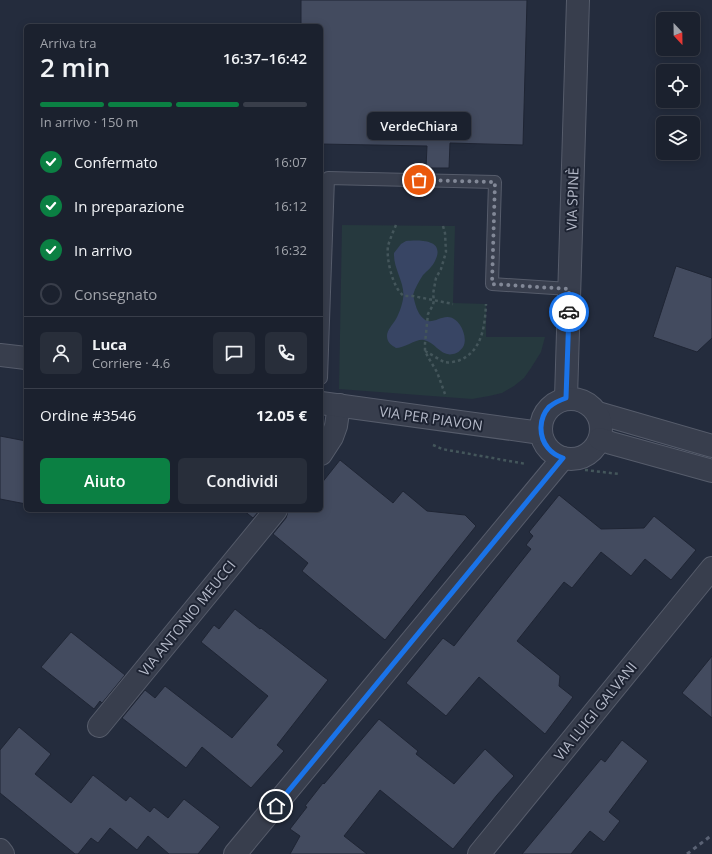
<!DOCTYPE html>
<html lang="it">
<head>
<meta charset="utf-8">
<style>
	:root { --surface:#1b212e; --page:#282e3a; --text:#f1f3f6; --muted:#a0a3aa; --line:#393e4a; --accent:#0b8043 }
	body { margin:0; font-family:"Open Sans",sans-serif; background:var(--page); color:var(--text); height:100vh; display:flex; flex-direction:column; font-size:15px; white-space:nowrap }
	* { box-sizing:border-box; margin:0 }
	p { font-size:13px; color:var(--muted) }
	.icon { flex:none; width:22px; height:22px; fill:none; stroke:currentColor; stroke-width:2; stroke-linecap:round; stroke-linejoin:round }
	.map { position:relative; flex:1; overflow:hidden }
	.drawer { position:absolute; left:24px; top:24px; width:299px; height:488px; display:flex; flex-direction:column; background:var(--surface); border-radius:6px; box-shadow:0 2px 10px #0003,0 0 0 1px var(--line) }
	.drawer>* { flex:none }
	.needle { width:26px; rotate:158deg }
	.fabs { position:absolute; left:656px; top:12px; display:grid; gap:8px }
	.fabs a { display:grid; place-items:center; width:44px; height:44px; border-radius:6px; background:var(--surface); box-shadow:0 2px 10px #0003,0 0 0 1px var(--line); font-size:20px }
	.pin { position:absolute; display:grid; place-items:center; width:34px; height:34px; color:#fff; margin:-17px; border:2px solid #fff; border-radius:50%; box-shadow:0 1px 4px #0007 }
	.courier { position:absolute; display:grid; place-items:center; width:40px; height:40px; margin:-20px; border:3px solid #1a73e8; border-radius:50%; background:#fff; color:#222; box-shadow:0 1px 5px #0007 }
	.bubble { position:absolute; height:28px; border-radius:6px; background:var(--surface); box-shadow:0 2px 10px #0003,0 0 0 1px var(--line); font-size:13px; font-weight:600; line-height:28px; text-align:center }
	.overview em { font-style:normal; font-weight:600 }
	.overview div { display:flex; flex-direction:column-reverse }
	.overview { display:flex; align-items:center; justify-content:space-between; height:68px; padding:0 16px }
	h1 { font-size:26px; font-weight:600; line-height:30px }
	.bar { display:grid; grid-template-columns:repeat(4,1fr); gap:6px 4px; align-content:center; height:48px; padding:0 16px }
	.bar i { height:5px; border-radius:3px; background:var(--line) }
	.bar .active { background:var(--accent) }
	.bar p { grid-column:span 4 }
	.line { display:flex; align-items:center; gap:10px; padding:0 16px; border-top:1px solid var(--line) }
	.line div { flex:1 }
	.round { display:grid; place-items:center; flex:none; width:42px; height:42px; border-radius:6px; background:var(--page) }
	ol { padding:0 16px; list-style:none }
	li { display:flex; align-items:center; gap:12px; height:44px }
	li p { margin-inline-start:auto }
	li .icon { padding:4px; border-radius:50%; background:var(--accent); color:#fff; stroke-width:4 }
	li:last-child { color:var(--muted) }
	li i { width:22px; height:22px; border:2px solid var(--line); border-radius:50% }
	.primary-button { display:flex; gap:8px; margin-top:auto; padding:8px 16px }
	.primary-button a { flex:1; height:46px; border-radius:6px; background:var(--accent); color:#fff; font-size:16px; font-weight:600; line-height:46px; text-align:center }
	.primary-button a+a { background:var(--page); color:var(--text) }
	.map>svg:first-child { display:block }
	.green { fill:#26393e }
	.water { fill:#384564 }
	.building { fill:#434b5f; stroke:#1f2534 }
	.lines { fill:none; stroke-linecap:round; stroke-linejoin:round }
	.service-casing { stroke:#565c6b; stroke-width:14 }
	.minor-casing { stroke:#565c6b; stroke-width:24 }
	.tertiary-casing { stroke:#565c6b; stroke-width:24 }
	.path { stroke:#44565b; stroke-width:2.5; stroke-dasharray:3 3; stroke-linecap:butt }
	.service { stroke:#383e4d; stroke-width:12 }
	.minor { stroke:#383e4d; stroke-width:22 }
	.tertiary { stroke:#383e4d; stroke-width:22 }
	.rail { stroke:#5a6274; stroke-width:3; stroke-dasharray:4 4; stroke-linecap:butt }
	.done { stroke:#828897; stroke-width:4; stroke-dasharray:0 7.2 }
	.route { stroke:#1a73e8; stroke-width:5 }
	.labels { text-anchor:middle; dominant-baseline:central; stroke-width:4; stroke-linejoin:round; paint-order:stroke }
	.street-label { font-size:14px; fill:#b4b9c8; stroke:#1d2332 }
</style>
</head>
<body>
<div class="map">
<svg width="712" height="854" viewBox="0 0 712 854">
	<rect width="100%" height="100%" fill="#242c3d"/>
	<!-- green -->
	<path class="green" d="M342,225L455,226L453,303L486,304V337H545L541,352L531,368L524,378L514,386L502,393L489,396L472,399L339,389Z"/>
	<!-- water -->
	<path class="water" d="M406,241C419,240 446,239 435,261C433,266 427,271 423,275C419,281 415,288 413,295C415,303 417,314 424,319C430,325 440,317 447,317C459,316 469,337 463,347C461,350 457,354 453,354C441,357 435,342 424,340C418,338 404,348 396,348C391,345 387,342 387,336C387,330 393,324 396,319C399,314 402,305 403,299C406,284 393,269 394,253L401,244Z"/>
	<!-- building -->
	<g class="building">
		<path d="M301,0H527L523,145L450,143L449,168H426L427,146L321,144V26H301Z"/>
		<path d="M676,266L712,278V338L697,352L653,337Z"/>
		<path d="M0,436L26,441V504L0,499Z"/>
		<path d="M340,460L393,503L403,491L427,511L465,515L476,526L385,640L302,571L308,563L273,534L286,518L288,512V510H321V484Z"/>
		<path d="M559,495L601,529L644,528L654,516L696,550L671,580L645,559L631,576L601,552L572,588L564,582L517,641L560,676L559,686L573,697L545,734L479,677L446,716L406,683L443,638L454,646L531,549L526,545L533,536L529,532Z"/>
		<path d="M243,510H260L253,518Z"/>
		<path d="M235,609L260,629L261,628L328,680L277,745L284,751L251,788L202,747L186,768L122,718L145,690L155,698L165,686L232,738L268,696L201,642L214,625L219,629Z"/>
		<path d="M71,632L125,675L102,703L100,701L94,709L41,667Z"/>
		<path d="M712,656V718L682,693Z"/>
		<path d="M379,719L418,751L416,754L454,784L485,749L514,776L497,795L453,849L380,790L344,836L367,854H290L300,836L290,829L307,807L305,806L323,783L324,784Z"/>
		<path d="M19,727L51,754L35,774L71,803L93,775L126,801L130,796L150,812L154,807L168,818L184,799L220,827L198,854H169L148,836L137,850L110,828L98,843L91,838L78,854H75L0,793V750Z"/>
		<path d="M622,740L648,761L609,812L620,821L604,842L590,831L571,854H522L601,759L605,762Z"/>
	</g>
	<g class="lines">
		<defs>
			<path id="service" d="M321,378L328,178L495,182L492,284L569,289"/>
			<g id="minor">
				<path d="M566,398L578,0"/>
				<path d="M598,413L712,446"/>
				<path d="M321,454L332,437L336,426L339,405"/>
				<path d="M99,726L276,510"/>
				<path d="M0,850L3,854"/>
				<path d="M235,854L563,458"/>
				<path d="M479,854L712,568"/>
			</g>
			<g id="tertiary">
				<path d="M0,355L26,358"/>
				<circle cx="571" cy="429" r="30"/>
				<path d="M321,403L541,433"/>
				<path d="M600,439L611,443L712,471"/>
			</g>
		</defs>
		<!-- service casing -->
		<use href="#service" class="service-casing"/>
		<!-- minor casing -->
		<use href="#minor" class="minor-casing"/>
		<!-- tertiary casing -->
		<use href="#tertiary" class="tertiary-casing"/>
		<!-- path -->
		<g class="path">
			<path d="M396,225C393,232 390,239 388,246C386,259 393,289 404,296H413L453,304"/>
			<path d="M443,226L445,233L446,252L441,269L436,278L433,294L434,300L433,305L428,314L425,343V351L428,357L437,372L445,394"/>
			<path d="M425,351C431,354 438,359 444,362C449,363 455,362 460,360C482,351 485,326 486,304"/>
			<path d="M433,445L442,449L526,464"/>
			<path d="M585,470L619,474"/>
		</g>
		<!-- service -->
		<use href="#service" class="service"/>
		<!-- minor -->
		<use href="#minor" class="minor"/>
		<!-- tertiary -->
		<use href="#tertiary" class="tertiary"/>
		<!-- rail -->
		<path class="rail" d="M687,854L712,835"/>
	</g>
	<g class="lines">
		<!-- done -->
		<path class="done" d="M419,180L495,182L492,284L569,289V312"/>
		<!-- route -->
		<path class="route" d="M276,806L563,458C557,456 552,453 548,448C538,436 539,418 549,407C554,403 560,400 566,398L569,312"/>
	</g>
	<g class="labels">
		<!-- street labels -->
		<g class="street-label">
			<text transform="translate(572 199) rotate(-88)">VIA SPINÈ</text>
			<text transform="translate(431 418) rotate(8)">VIA PER PIAVON</text>
			<text transform="translate(187 618) rotate(-51)">VIA ANTONIO MEUCCI</text>
			<text transform="translate(595 711) rotate(-51)">VIA LUIGI GALVANI</text>
		</g>
	</g>
</svg>
<div class="fabs">
<a><svg class="needle" viewBox="-14 -14 28 28"><path d="M0-13l5 13h-10z" fill="#e53935"/><path d="M0 13l5-13h-10z" fill="#a0a3aa"/></svg></a>
<a><svg class="icon" aria-label="locate" viewBox="0 0 24 24"><circle cx="12" cy="12" r="6"/><path d="M12 2v4M12 18v4M2 12h4M18 12h4"/></svg></a>
<a><svg class="icon" aria-label="layers" viewBox="0 0 24 24"><path d="M12 4l9 5-9 5-9-5zM3 14l9 5 9-5"/></svg></a>
</div>
<div class="pin" style="left:419px;top:180px;background:#ea580c"><svg class="icon" aria-label="bag" viewBox="0 0 24 24"><path d="M5 8h14l-1 12H6zM9 8a3 3 0 0 1 6 0"/></svg></div>
<div class="pin" style="left:276px;top:806px;background:#1f2937"><svg class="icon" aria-label="home" viewBox="0 0 24 24"><path d="M3 11l9-7 9 7M6 9v11h12V9"/></svg></div>
<div class="courier" style="left:569px;top:312px"><svg class="icon" aria-label="car" viewBox="0 0 24 24"><path d="M5 17H2v-5l4-1 3-4h7l3 4 3 1v5h-3M9 17h6M6 11h13"/><circle cx="7" cy="17" r="2"/><circle cx="17" cy="17" r="2"/></svg></div>
<div class="bubble" style="left:367px;top:112px;width:104px">VerdeChiara</div>
<section class="drawer">
<div class="overview"><div><h1>2 min</h1><p>Arriva tra</p></div><em>16:37–16:42</em></div>
<div class="bar"><i class="active"></i><i class="active"></i><i class="active"></i><i></i><p>In arrivo · 150 m</p></div>
<ol>
<li><svg class="icon" aria-label="check" viewBox="0 0 24 24"><path d="M5 12l5 5 9-10"/></svg>Confermato<p>16:07</p></li>
<li><svg class="icon" aria-label="check" viewBox="0 0 24 24"><path d="M5 12l5 5 9-10"/></svg>In preparazione<p>16:12</p></li>
<li><svg class="icon" aria-label="check" viewBox="0 0 24 24"><path d="M5 12l5 5 9-10"/></svg>In arrivo<p>16:32</p></li>
<li><i></i>Consegnato</li>
</ol>
<div class="line" style="height:72px"><a class="round"><svg class="icon" aria-label="person" viewBox="0 0 24 24"><circle cx="12" cy="8" r="4"/><path d="M4 21q1-7 8-7t8 7"/></svg></a><div><b>Luca</b><p>Corriere · 4.6</p></div><a class="round"><svg class="icon" aria-label="chat" viewBox="0 0 24 24"><path d="M4 5h16v11H9l-5 4z"/></svg></a><a class="round"><svg class="icon" aria-label="phone" viewBox="0 0 24 24"><path d="M5 4h4l2 5-3 2q2 4 5 5l2-3 5 2v4C11 20 4 13 5 4z"/></svg></a></div>
<div class="line" style="height:52px"><div>Ordine #3546</div><b>12.05 €</b></div>
<div class="primary-button"><a>Aiuto</a><a>Condividi</a></div>
</section>
</div>
</body>
</html>
